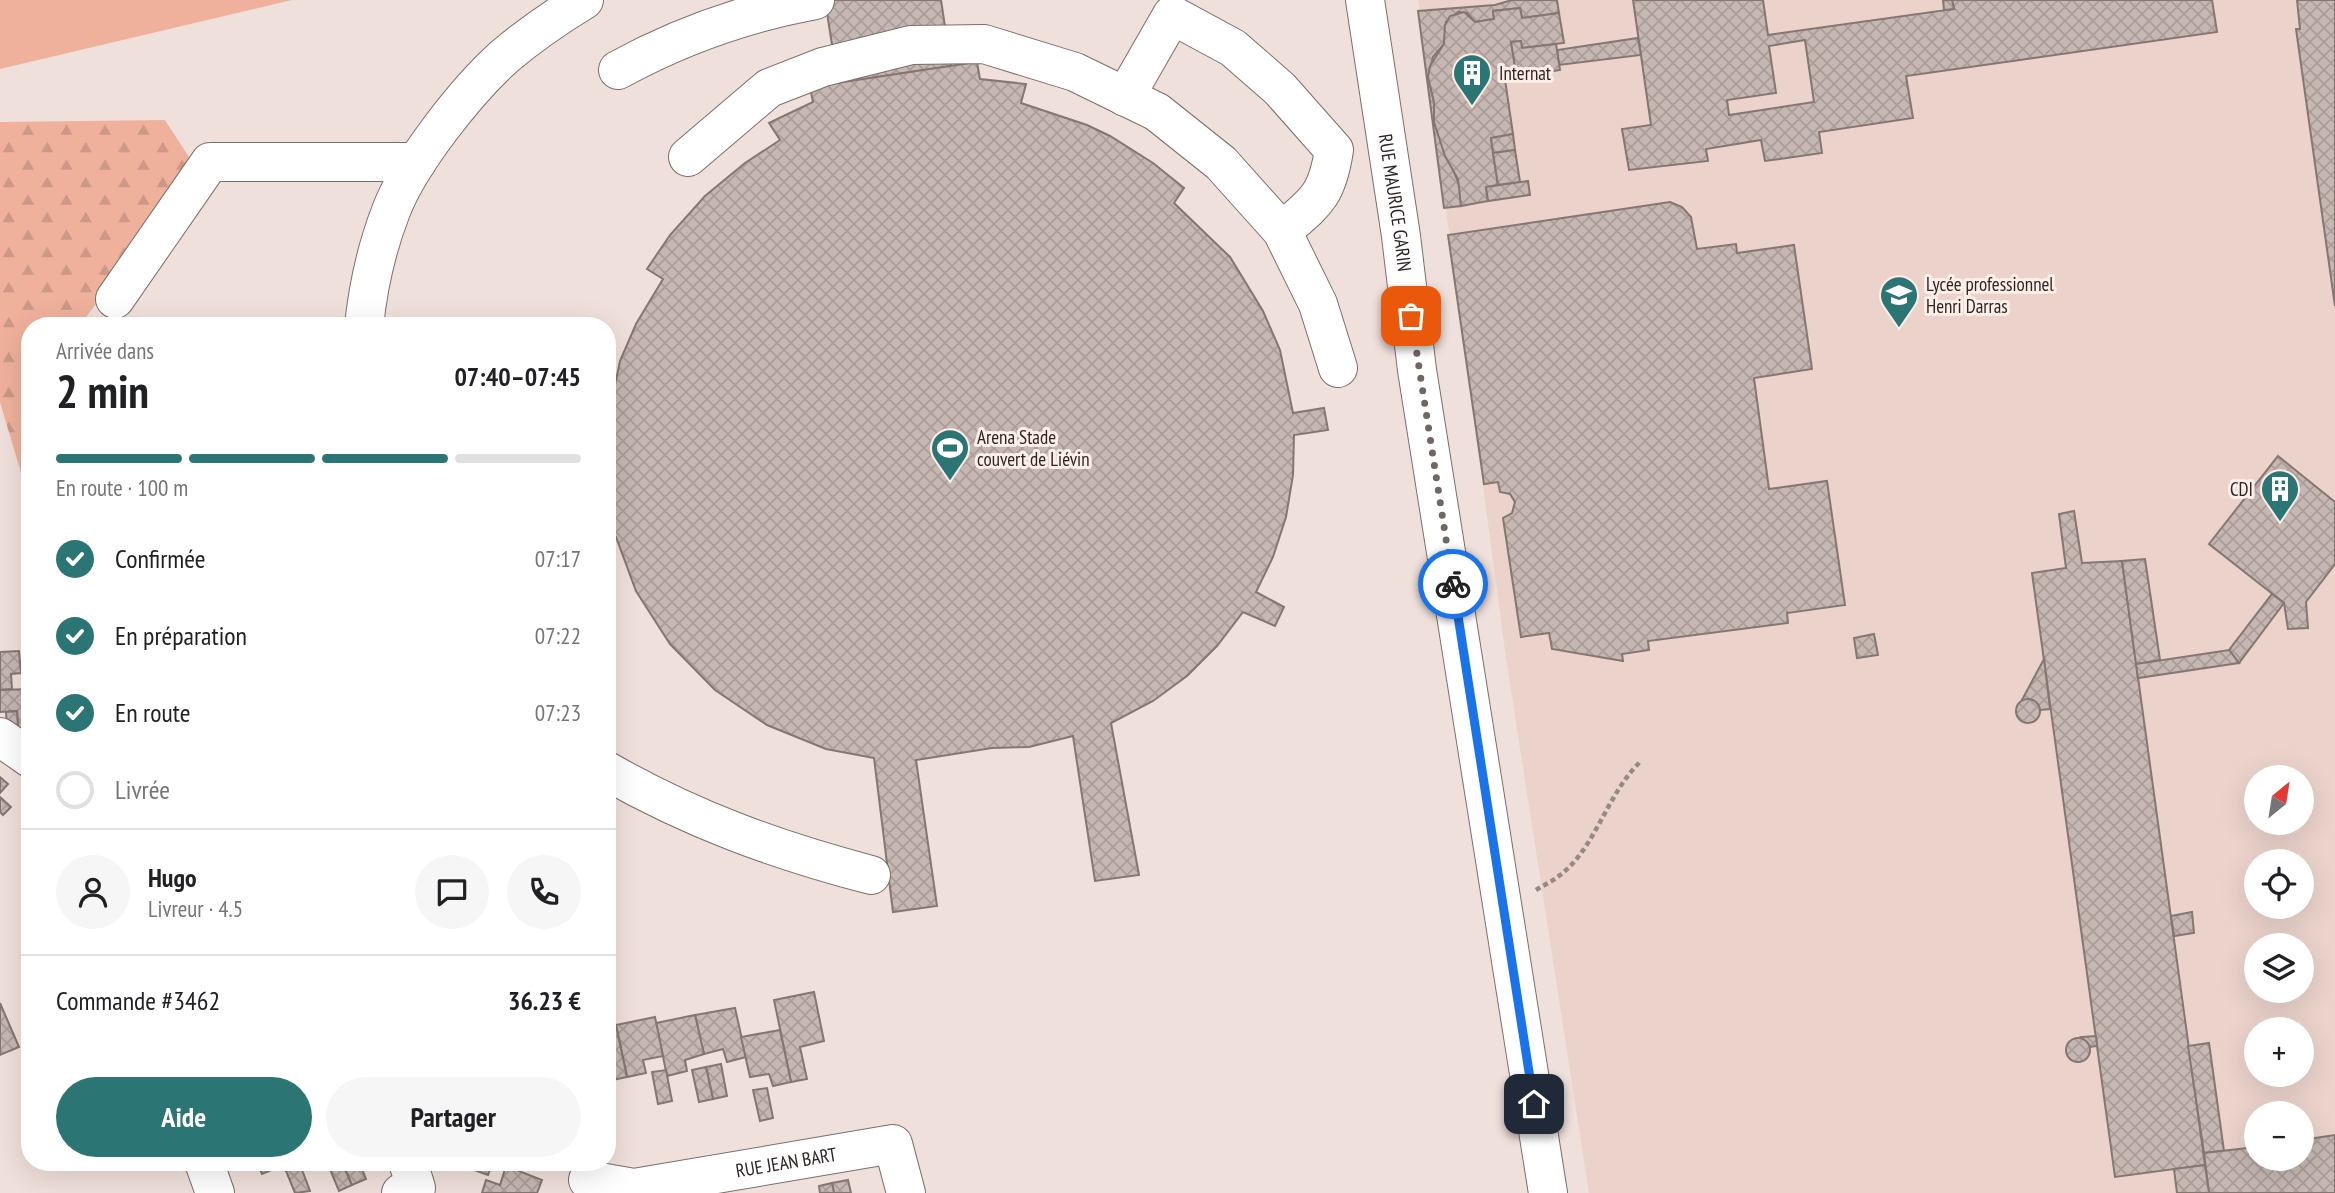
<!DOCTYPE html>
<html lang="fr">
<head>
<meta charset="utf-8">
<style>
	:root { --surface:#fff; --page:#f6f6f6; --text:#202124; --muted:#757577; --line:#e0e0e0; --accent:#2b7574 }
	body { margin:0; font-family:"PT Sans Narrow",sans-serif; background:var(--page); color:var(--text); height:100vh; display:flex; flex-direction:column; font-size:26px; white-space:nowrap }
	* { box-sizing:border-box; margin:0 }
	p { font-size:23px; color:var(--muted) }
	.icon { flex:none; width:38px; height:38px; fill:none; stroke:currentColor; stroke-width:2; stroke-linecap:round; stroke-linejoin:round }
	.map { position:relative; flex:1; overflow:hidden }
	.side { position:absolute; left:21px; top:317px; width:595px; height:854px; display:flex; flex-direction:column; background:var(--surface); border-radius:28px; box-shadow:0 7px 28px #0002 }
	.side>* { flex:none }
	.needle { width:46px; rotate:30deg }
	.tools { position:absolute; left:2244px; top:765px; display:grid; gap:14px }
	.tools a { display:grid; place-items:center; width:70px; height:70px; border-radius:50%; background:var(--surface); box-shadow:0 7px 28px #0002; font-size:35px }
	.pin { position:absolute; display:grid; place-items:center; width:60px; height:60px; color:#fff; margin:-30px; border-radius:14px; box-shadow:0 4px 10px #0006 }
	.courier { position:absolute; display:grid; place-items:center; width:70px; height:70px; margin:-35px; border:5px solid #1a73e8; border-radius:50%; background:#fff; color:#222; box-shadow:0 2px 9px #0007 }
	.summary em { font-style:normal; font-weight:600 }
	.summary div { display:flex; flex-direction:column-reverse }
	.summary { display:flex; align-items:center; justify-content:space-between; height:119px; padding:0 35px }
	h1 { font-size:46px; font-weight:600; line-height:52px }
	.bar { display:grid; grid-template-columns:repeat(4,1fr); gap:10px 7px; align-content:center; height:84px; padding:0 35px }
	.bar i { height:9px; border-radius:5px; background:var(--line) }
	.bar .current { background:var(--accent) }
	.bar p { grid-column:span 4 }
	.line { display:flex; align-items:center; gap:18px; padding:0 35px; border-top:2px solid var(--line) }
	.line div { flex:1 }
	.round { display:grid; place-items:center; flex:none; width:74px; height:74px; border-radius:37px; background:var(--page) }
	ol { padding:0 35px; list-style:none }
	li { display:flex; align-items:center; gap:21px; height:77px }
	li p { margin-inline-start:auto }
	li .icon { padding:7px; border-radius:50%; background:var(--accent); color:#fff; stroke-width:4 }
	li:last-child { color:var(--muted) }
	li i { width:38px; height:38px; border:4px solid var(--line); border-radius:50% }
	.cta { display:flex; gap:14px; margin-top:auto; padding:14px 35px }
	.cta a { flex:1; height:80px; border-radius:42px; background:var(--accent); color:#fff; font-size:28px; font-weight:600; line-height:80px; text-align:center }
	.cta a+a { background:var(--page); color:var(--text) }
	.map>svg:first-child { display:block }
	.built { fill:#ebd3cb; fill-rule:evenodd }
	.grass { fill:#efb19c }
	.forest { fill:url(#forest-firs) }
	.building { fill:url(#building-cross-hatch); stroke:#857672; stroke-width:2; fill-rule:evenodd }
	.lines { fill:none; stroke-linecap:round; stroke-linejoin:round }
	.minor-casing { stroke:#7c6e6a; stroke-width:40 }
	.path { stroke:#948985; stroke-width:4.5; stroke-dasharray:5 3.5; stroke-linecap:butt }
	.minor { stroke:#fff; stroke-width:38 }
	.done { stroke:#706663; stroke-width:7; stroke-dasharray:0 12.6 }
	.route { stroke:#1a73e8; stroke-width:9 }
	.labels { text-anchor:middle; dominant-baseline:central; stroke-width:6; stroke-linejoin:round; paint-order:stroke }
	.poi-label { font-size:19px; fill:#2b2523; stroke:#feeee8; text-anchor:start }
	.street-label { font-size:19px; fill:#2b2523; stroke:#feeee8 }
</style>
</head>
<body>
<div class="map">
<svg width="2335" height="1193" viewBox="0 0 2335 1193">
	<defs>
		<pattern id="forest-firs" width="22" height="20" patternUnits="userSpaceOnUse" patternTransform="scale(1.75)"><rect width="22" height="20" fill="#efb19c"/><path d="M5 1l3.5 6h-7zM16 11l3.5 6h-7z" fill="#cd9886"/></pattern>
		<pattern id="building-cross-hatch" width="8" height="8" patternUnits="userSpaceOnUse" patternTransform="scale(1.75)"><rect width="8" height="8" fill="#c6b7b2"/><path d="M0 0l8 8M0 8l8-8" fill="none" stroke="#aa9d99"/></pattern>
	</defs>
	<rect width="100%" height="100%" fill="#f0e0db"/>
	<!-- built -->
	<path class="built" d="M1418,0H2335V1193H1589L1506,658ZM2256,777H2301V822H2256ZM2256,861H2301V906H2256ZM2256,945H2301V990H2256ZM2256,1029H2301V1074H2256ZM2256,1113H2301V1158H2256Z"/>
	<!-- grass -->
	<path class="grass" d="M0,0H292L0,69Z"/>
	<!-- forest -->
	<path class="forest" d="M165,120L198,171L80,325L30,326V503L0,402V122Z"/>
	<!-- building -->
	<g class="building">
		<path d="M825,0H941L951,66L838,83Z"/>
		<path d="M1557,0L1559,13L1522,18L1520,8L1493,11L1494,19L1475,22L1467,13L1458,12L1446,22L1444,44L1433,57L1428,77L1434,102V122L1460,187L1461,206L1444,208L1418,11L1495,5L1512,0Z"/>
		<path d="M1633,0H1763L1768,35L1954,9L1952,0H2212L2217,32L1906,76L1913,118L1819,132L1822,153L1765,161L1761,140L1706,149L1708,161L1629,170L1622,129L1651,125ZM1805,40L1814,102L1729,115L1727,100L1776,93L1769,46Z"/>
		<path d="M1943,0H1952L1954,9L1944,10Z"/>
		<path d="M2297,0H2335V306L2296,29H2300Z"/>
		<path d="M1520,8L1522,18L1559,13L1564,43L1522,48L1521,41L1511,42L1516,72L1504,73L1513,134L1491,138L1498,185L1486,187L1488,201L1461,206L1458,179L1445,156L1434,122V102L1428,77L1430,66L1444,44L1445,25L1450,16L1464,12L1475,22L1494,19L1493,11Z"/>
		<path d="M1638,38L1641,55L1559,65L1557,50Z"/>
		<path d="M1521,41L1522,48L1556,44L1560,70L1524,76V71L1516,72L1511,42Z"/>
		<path d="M977,62L980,79L1026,84L1021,103L1087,125L1110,136L1153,163L1184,188L1174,203L1230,257L1263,311L1280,350L1293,413L1324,408L1328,430L1294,435L1293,475L1286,517L1273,557L1256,592L1284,607L1275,626L1243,612L1217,646L1187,676L1153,701L1111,723L1139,875L1095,881L1073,736L1029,747L992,748L916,760L937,906L893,912L874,758L826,749L767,725L715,690L670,644L636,591L616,537L607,538V516H612L607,490V423L620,361L636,324L663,279L647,269L670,235L705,196L745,163L780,140L769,123L813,102L810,87Z"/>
		<path d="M1513,134L1515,150L1493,153L1491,138Z"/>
		<path d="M1515,150L1520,182L1498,185L1493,153Z"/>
		<path d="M1528,181L1530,195L1488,201L1486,187Z"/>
		<path d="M1670,202L1682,207L1691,217L1697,249L1736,244L1737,253L1794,245L1812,369L1754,378L1769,489L1827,481L1845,605L1787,613L1788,623L1648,641L1649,650L1622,654L1623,661L1552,649L1549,633L1521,637L1503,518L1512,513L1515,502L1510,494L1500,492L1498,482L1484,484L1448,235Z"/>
		<path d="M2278,456L2335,502V564L2306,602L2308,628L2288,629L2284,603L2209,544Z"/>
		<path d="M2074,511L2082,563L2122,561L2205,1165L2115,1177L2032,573L2066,568L2059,514Z"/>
		<path d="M2145,559L2160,660L2136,664L2122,561Z"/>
		<path d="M2272,594L2284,603L2239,663L2229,650Z"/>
		<path d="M1874,634L1878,655L1857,658L1854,638Z"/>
		<path d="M2229,650L2239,663L2138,678L2136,664Z"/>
		<path d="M19,651L21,673L11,674L12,689L0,690V652Z"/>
		<path d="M2044,659L2050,709L2040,710L2033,701L2022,700Z"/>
		<path d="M30,689V727L18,728L17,711L0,712V690Z"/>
		<circle cx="2028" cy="711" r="12"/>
		<path d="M17,711L18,728L7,727L6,712Z"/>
		<path d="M0,777L8,784L0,793Z"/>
		<path d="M0,797L11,807L3,815L0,812Z"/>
		<path d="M2192,912L2194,933L2174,936L2171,916Z"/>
		<path d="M814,992L824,1041L800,1047L807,1079L791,1082L774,1000Z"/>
		<path d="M0,1003L19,1047L0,1055Z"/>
		<path d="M735,1008L746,1057L727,1062L723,1049L704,1054L695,1015Z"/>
		<path d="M695,1015L704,1054L685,1060L687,1071L667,1076L656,1023Z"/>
		<path d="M655,1017L663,1056L643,1060L646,1073L627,1077L616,1025Z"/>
		<path d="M616,1025L627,1077L608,1081L607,1027Z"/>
		<path d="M780,1030L791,1082L773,1086L769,1074L750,1077L741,1037Z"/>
		<path d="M2096,1036L2097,1046L2090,1047L2081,1037Z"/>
		<circle cx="2078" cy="1050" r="12"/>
		<path d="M2209,1043L2224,1151L2204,1153L2188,1046Z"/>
		<path d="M721,1064L727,1096L713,1099L706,1067Z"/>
		<path d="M706,1067L713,1099L699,1102L692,1070Z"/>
		<path d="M666,1070L672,1101L658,1104L652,1072Z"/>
		<path d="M767,1088L773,1118L760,1121L753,1090Z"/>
		<path d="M2335,1135V1193H2209L2204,1153L2256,1147V1158H2301V1140Z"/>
		<path d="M257,1162H278L279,1167L262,1174Z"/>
		<path d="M293,1162H299L310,1191L295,1193L284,1166Z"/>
		<path d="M299,1162H321L303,1170Z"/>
		<path d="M327,1162H342L352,1185L339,1191Z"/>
		<path d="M342,1162H359L366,1179L352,1185Z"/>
		<path d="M461,1162H493L488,1175L460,1165Z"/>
		<path d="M495,1162H515L513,1169Z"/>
		<path d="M2205,1165L2209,1193H2177L2174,1169Z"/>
		<path d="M506,1166L542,1180L537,1193H482L486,1180L500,1185Z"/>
		<path d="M848,1180L851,1193H834L832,1183Z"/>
		<path d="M832,1183L834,1193H820L819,1186Z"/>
	</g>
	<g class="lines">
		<defs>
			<g id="minor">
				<path id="s1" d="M1365,0L1401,236L1417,370L1548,1193"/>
				<path d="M618,70C680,36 745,13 815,0"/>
				<path d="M1125,97L1172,15L1233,48L1280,89L1334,150C1327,196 1316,202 1282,231"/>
				<path d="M688,157L769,88L823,67L911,45L984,44L1075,72L1157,112L1221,163L1282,231L1318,304L1338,368"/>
				<path d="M115,299L210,162H417"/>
				<path d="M364,326C368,287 377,247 391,211C409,163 467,90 505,56C530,35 556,17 584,0"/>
				<path d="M0,737L30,758"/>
				<path d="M607,771C693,820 776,850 871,875"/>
				<path d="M204,1162L215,1193"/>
				<path id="s2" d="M588,1180L634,1188L893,1144L906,1193"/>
				<path d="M401,1193L416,1188L408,1162"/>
			</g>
		</defs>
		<!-- minor casing -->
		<use href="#minor" class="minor-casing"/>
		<!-- path -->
		<path class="path" d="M1536,890C1544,885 1553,881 1560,875C1595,849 1607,794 1640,762"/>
		<!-- minor -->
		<use href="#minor" class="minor"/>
	</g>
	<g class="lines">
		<!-- done -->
		<path class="done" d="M1411,316L1453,584"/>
		<!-- route -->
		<path class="route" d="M1453,584L1534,1104"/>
	</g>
	<!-- icons -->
	<defs>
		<symbol id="building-pin" viewBox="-11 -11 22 30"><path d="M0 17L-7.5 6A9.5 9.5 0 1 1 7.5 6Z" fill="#2b7574" stroke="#feeee8"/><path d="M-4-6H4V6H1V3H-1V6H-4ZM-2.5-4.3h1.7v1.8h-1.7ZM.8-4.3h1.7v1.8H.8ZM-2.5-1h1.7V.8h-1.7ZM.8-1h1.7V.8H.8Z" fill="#fff"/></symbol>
		<symbol id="school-pin" viewBox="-11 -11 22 30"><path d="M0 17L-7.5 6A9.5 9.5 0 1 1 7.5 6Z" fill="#2b7574" stroke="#feeee8"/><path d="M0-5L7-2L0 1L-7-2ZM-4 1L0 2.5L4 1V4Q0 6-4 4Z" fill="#fff"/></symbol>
		<symbol id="stadium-pin" viewBox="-11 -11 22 30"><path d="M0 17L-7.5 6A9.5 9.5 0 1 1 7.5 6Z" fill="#2b7574" stroke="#feeee8"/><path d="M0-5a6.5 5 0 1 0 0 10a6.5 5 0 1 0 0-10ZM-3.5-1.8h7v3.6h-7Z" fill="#fff"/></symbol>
	</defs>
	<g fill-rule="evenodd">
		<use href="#building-pin" x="1450" y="51" width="44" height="60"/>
		<use href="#school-pin" x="1877" y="273" width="44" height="60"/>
		<use href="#stadium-pin" x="928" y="426" width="44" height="60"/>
		<use href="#building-pin" x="2258" y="467" width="44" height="60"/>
	</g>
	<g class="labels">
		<!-- poi labels -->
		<g class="poi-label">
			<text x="1499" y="73">Internat</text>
			<text x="1926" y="284">Lycée professionnel<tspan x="1926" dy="22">Henri Darras</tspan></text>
			<text x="977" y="437">Arena Stade<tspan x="977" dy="22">couvert de Liévin</tspan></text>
			<text x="2253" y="489" text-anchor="end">CDI</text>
		</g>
		<!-- street labels -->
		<g class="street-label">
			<text stroke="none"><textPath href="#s1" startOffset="205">RUE MAURICE GARIN</textPath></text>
			<text stroke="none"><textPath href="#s2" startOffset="201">RUE JEAN BART</textPath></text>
		</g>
	</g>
</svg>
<div class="tools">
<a><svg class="needle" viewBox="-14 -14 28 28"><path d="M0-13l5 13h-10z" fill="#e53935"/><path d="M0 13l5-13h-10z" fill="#757577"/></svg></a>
<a><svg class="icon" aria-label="locate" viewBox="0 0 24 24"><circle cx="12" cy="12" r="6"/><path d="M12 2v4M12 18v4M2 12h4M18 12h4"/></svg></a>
<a><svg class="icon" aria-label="layers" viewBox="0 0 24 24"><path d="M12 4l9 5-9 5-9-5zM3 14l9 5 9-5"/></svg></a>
<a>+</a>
<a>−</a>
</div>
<div class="pin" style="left:1411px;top:316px;background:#ea580c"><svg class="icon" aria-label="bag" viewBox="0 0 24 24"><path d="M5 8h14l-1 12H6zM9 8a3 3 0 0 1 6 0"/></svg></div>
<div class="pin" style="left:1534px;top:1104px;background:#1f2937"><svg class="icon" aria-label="home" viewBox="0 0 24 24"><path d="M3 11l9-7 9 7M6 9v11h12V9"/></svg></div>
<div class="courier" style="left:1453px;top:584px"><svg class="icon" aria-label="bike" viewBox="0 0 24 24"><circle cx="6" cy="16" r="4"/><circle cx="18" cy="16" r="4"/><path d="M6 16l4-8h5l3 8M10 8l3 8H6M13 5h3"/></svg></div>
<section class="side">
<div class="summary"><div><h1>2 min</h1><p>Arrivée dans</p></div><em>07:40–07:45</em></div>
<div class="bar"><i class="current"></i><i class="current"></i><i class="current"></i><i></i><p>En route · 100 m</p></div>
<ol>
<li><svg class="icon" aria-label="check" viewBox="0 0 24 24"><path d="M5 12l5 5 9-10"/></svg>Confirmée<p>07:17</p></li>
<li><svg class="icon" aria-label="check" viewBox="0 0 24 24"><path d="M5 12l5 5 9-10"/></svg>En préparation<p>07:22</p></li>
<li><svg class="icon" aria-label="check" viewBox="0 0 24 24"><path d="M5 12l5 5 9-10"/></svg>En route<p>07:23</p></li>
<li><i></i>Livrée</li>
</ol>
<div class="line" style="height:126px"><a class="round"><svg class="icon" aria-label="person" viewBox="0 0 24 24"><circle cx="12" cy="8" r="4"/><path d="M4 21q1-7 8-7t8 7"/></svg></a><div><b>Hugo</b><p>Livreur · 4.5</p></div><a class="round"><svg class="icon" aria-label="chat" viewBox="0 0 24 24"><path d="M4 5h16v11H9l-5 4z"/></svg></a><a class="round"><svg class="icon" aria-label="phone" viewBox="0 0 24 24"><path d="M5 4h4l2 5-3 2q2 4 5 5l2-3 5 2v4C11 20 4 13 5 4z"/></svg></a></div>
<div class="line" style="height:91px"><div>Commande #3462</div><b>36.23 €</b></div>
<div class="cta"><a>Aide</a><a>Partager</a></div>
</section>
</div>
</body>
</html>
